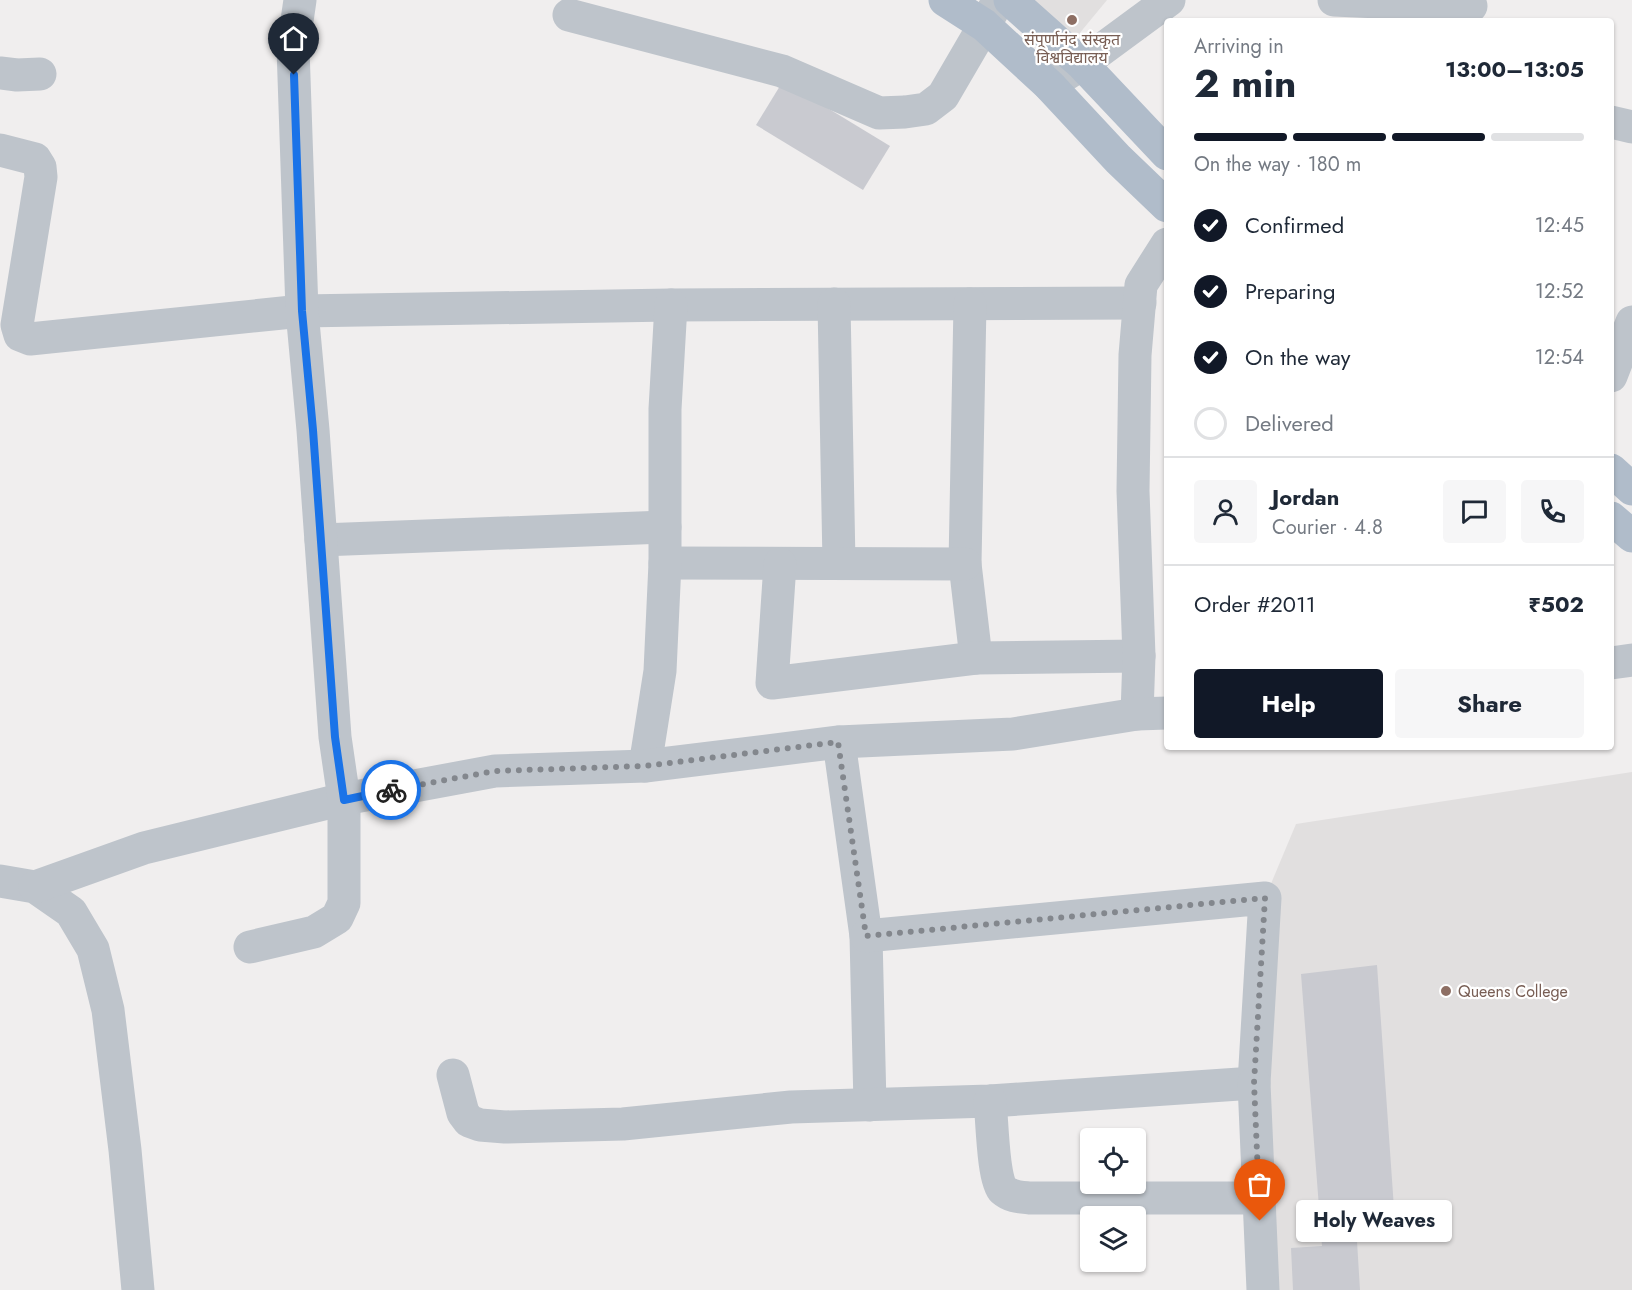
<!DOCTYPE html>
<html lang="en">
<head>
<meta charset="utf-8">
<style>
	:root { --surface:#fff; --page:#f6f6f7; --text:#1f2937; --muted:#747a83; --line:#e0e1e3; --accent:#111827 }
	body { margin:0; font-family:Jost,"Noto Sans Devanagari",sans-serif; background:var(--page); color:var(--text); height:100vh; display:flex; flex-direction:column; font-size:22px; white-space:nowrap }
	* { box-sizing:border-box; margin:0 }
	p { font-size:20px; color:var(--muted) }
	.icon { flex:none; width:33px; height:33px; fill:none; stroke:currentColor; stroke-width:2; stroke-linecap:round; stroke-linejoin:round }
	.map { position:relative; flex:1; overflow:hidden }
	.details { position:absolute; left:1164px; top:18px; width:450px; height:732px; display:flex; flex-direction:column; background:var(--surface); border-radius:6px; box-shadow:0 2px 4px #0004 }
	.details>* { flex:none }
	.fabs { position:absolute; left:1080px; top:1128px; display:grid; gap:12px }
	.fabs a { display:grid; place-items:center; width:66px; height:66px; border-radius:6px; background:var(--surface); box-shadow:0 2px 4px #0004; font-size:30px }
	.pin { position:absolute; display:grid; place-items:center; width:51px; height:51px; color:#fff; margin:-62px -26px; border-radius:50% 50% 50% 0; rotate:-45deg; box-shadow:0 0 6px #0007 }
	.pin .icon { rotate:45deg }
	.courier { position:absolute; display:grid; place-items:center; width:60px; height:60px; margin:-30px; border:4px solid #1a73e8; border-radius:50%; background:#fff; color:#222; box-shadow:0 2px 8px #0007 }
	.bubble { position:absolute; height:42px; border-radius:6px; background:var(--surface); box-shadow:0 2px 4px #0004; font-size:20px; font-weight:700; line-height:42px; text-align:center }
	.head em { font-style:normal; font-weight:700 }
	.head div { display:flex; flex-direction:column-reverse }
	.head { display:flex; align-items:center; justify-content:space-between; height:102px; padding:0 30px }
	h1 { font-size:39px; font-weight:700; line-height:45px }
	.bar { display:grid; grid-template-columns:repeat(4,1fr); gap:9px 6px; align-content:center; height:72px; padding:0 30px }
	.bar i { height:8px; border-radius:4px; background:var(--line) }
	.bar .current { background:var(--accent) }
	.bar p { grid-column:span 4 }
	.line { display:flex; align-items:center; gap:15px; padding:0 30px; border-top:2px solid var(--line) }
	.line div { flex:1 }
	.round { display:grid; place-items:center; flex:none; width:63px; height:63px; border-radius:6px; background:var(--page) }
	ol { padding:0 30px; list-style:none }
	li { display:flex; align-items:center; gap:18px; height:66px }
	li p { margin-inline-start:auto }
	li .icon { padding:6px; border-radius:50%; background:var(--accent); color:#fff; stroke-width:4 }
	li:last-child { color:var(--muted) }
	li i { width:33px; height:33px; border:3px solid var(--line); border-radius:50% }
	.button { display:flex; gap:12px; margin-top:auto; padding:12px 30px }
	.button a { flex:1; height:69px; border-radius:6px; background:var(--accent); color:#fff; font-size:24px; font-weight:700; line-height:69px; text-align:center }
	.button a+a { background:var(--page); color:var(--text) }
	.map>svg:first-child { display:block }
	.education { fill:#e1dfdf }
	.building { fill:#c9cad0 }
	.lines { fill:none; stroke-linecap:round; stroke-linejoin:round }
	.minor { stroke:#bec4cb; stroke-width:33 }
	.major { stroke:#b0bcca; stroke-width:33 }
	.done { stroke:#83878d; stroke-width:6; stroke-dasharray:0 10.8 }
	.route { stroke:#1a73e8; stroke-width:8 }
	.education-dot { fill:#8d6e63; stroke:#fff; stroke-width:2 }
	.labels { text-anchor:middle; dominant-baseline:central; stroke-width:4.5; stroke-linejoin:round; paint-order:stroke }
	.education-label { font-size:16px; fill:#785e54; stroke:#fff }
</style>
</head>
<body>
<div class="map">
<svg width="1632" height="1290" viewBox="0 0 1632 1290">
	<rect width="100%" height="100%" fill="#f0eeee"/>
	<!-- education -->
	<g class="education">
		<path d="M1031,0H1107L1074,40Z"/>
		<path d="M1632,772V1290H1263L1265,898L1296,824Z"/>
	</g>
	<!-- building -->
	<g class="building">
		<path d="M783,81L890,146L863,190L756,125Z"/>
		<path d="M1377,965L1396,1237L1357,1241L1360,1290H1293L1291,1248L1322,1246L1301,974Z"/>
	</g>
	<g class="lines">
		<!-- minor -->
		<g class="minor">
			<path d="M1334,0L1471,6"/>
			<path d="M569,15L782,71L879,113L905,112L926,109L943,96L999,0"/>
			<path d="M0,73L17,75L40,74"/>
			<path d="M1049,85L1082,64L1169,0"/>
			<path d="M1611,122L1632,127"/>
			<path d="M0,150L35,159L40,167L41,177L17,325L20,335L30,339L302,311L671,305L1140,303"/>
			<path d="M834,304L839,563"/>
			<path d="M970,304L965,564L976,658"/>
			<path d="M1611,376L1632,322"/>
			<path d="M321,540L665,527"/>
			<path d="M665,563L965,564"/>
			<path d="M780,564L772,683L976,658L1139,656"/>
			<path d="M1611,663L1632,660"/>
			<path d="M1137,714L1139,656L1133,491L1135,355L1141,285L1167,244"/>
			<path d="M839,742L866,936L870,1105"/>
			<path d="M645,766L660,671L665,563V409L671,305"/>
			<path d="M0,881L35,887L71,912L93,949L108,1010L125,1150L138,1290"/>
			<path d="M35,887L144,848L344,799L495,771L645,766L839,742L1013,734L1137,714L1167,713"/>
			<path d="M250,947L314,932L337,918L344,903V799L335,737L313,430L302,311L293,48L300,0"/>
			<path d="M453,1075L463,1113L469,1121L480,1125L505,1127L623,1124L791,1107L990,1101L1254,1083L1265,898L866,936"/>
			<path d="M1254,1083L1263,1290"/>
			<path d="M990,1101C992,1117 993,1181 1003,1190C1011,1197 1020,1197 1030,1198H1259"/>
		</g>
		<!-- major -->
		<g class="major">
			<path d="M945,0L984,25L1049,85L1118,159L1167,206"/>
			<path d="M1010,0L1082,64L1167,154"/>
			<path d="M1611,470L1632,489"/>
			<path d="M1611,518L1632,536"/>
		</g>
	</g>
	<g class="lines">
		<!-- done -->
		<path class="done" d="M391,790L495,771L645,766L838,742L866,936L1265,898L1254,1083L1260,1221"/>
		<!-- route -->
		<path class="route" d="M294,75L302,311L313,430L335,737L344,800L391,790"/>
	</g>
	<!-- markers -->
	<g class="education-dot">
		<circle cx="1072" cy="20" r="6"/>
		<circle cx="1446" cy="991" r="6"/>
	</g>
	<g class="labels">
		<!-- education labels -->
		<g class="education-label">
			<text x="1072" y="39">संपूर्णानंद संस्कृत<tspan x="1072" dy="18">विश्वविद्यालय</tspan></text>
			<text x="1458" y="991" text-anchor="start">Queens College</text>
		</g>
	</g>
</svg>
<div class="fabs">
<a><svg class="icon" aria-label="locate" viewBox="0 0 24 24"><circle cx="12" cy="12" r="6"/><path d="M12 2v4M12 18v4M2 12h4M18 12h4"/></svg></a>
<a><svg class="icon" aria-label="layers" viewBox="0 0 24 24"><path d="M12 4l9 5-9 5-9-5zM3 14l9 5 9-5"/></svg></a>
</div>
<div class="pin" style="left:1260px;top:1221px;background:#ea580c"><svg class="icon" aria-label="bag" viewBox="0 0 24 24"><path d="M5 8h14l-1 12H6zM9 8a3 3 0 0 1 6 0"/></svg></div>
<div class="pin" style="left:294px;top:75px;background:#1f2937"><svg class="icon" aria-label="home" viewBox="0 0 24 24"><path d="M3 11l9-7 9 7M6 9v11h12V9"/></svg></div>
<div class="courier" style="left:391px;top:790px"><svg class="icon" aria-label="bike" viewBox="0 0 24 24"><circle cx="6" cy="16" r="4"/><circle cx="18" cy="16" r="4"/><path d="M6 16l4-8h5l3 8M10 8l3 8H6M13 5h3"/></svg></div>
<div class="bubble" style="left:1296px;top:1200px;width:156px">Holy Weaves</div>
<section class="details">
<div class="head"><div><h1>2 min</h1><p>Arriving in</p></div><em>13:00–13:05</em></div>
<div class="bar"><i class="current"></i><i class="current"></i><i class="current"></i><i></i><p>On the way · 180 m</p></div>
<ol>
<li><svg class="icon" aria-label="check" viewBox="0 0 24 24"><path d="M5 12l5 5 9-10"/></svg>Confirmed<p>12:45</p></li>
<li><svg class="icon" aria-label="check" viewBox="0 0 24 24"><path d="M5 12l5 5 9-10"/></svg>Preparing<p>12:52</p></li>
<li><svg class="icon" aria-label="check" viewBox="0 0 24 24"><path d="M5 12l5 5 9-10"/></svg>On the way<p>12:54</p></li>
<li><i></i>Delivered</li>
</ol>
<div class="line" style="height:108px"><a class="round"><svg class="icon" aria-label="person" viewBox="0 0 24 24"><circle cx="12" cy="8" r="4"/><path d="M4 21q1-7 8-7t8 7"/></svg></a><div><b>Jordan</b><p>Courier · 4.8</p></div><a class="round"><svg class="icon" aria-label="chat" viewBox="0 0 24 24"><path d="M4 5h16v11H9l-5 4z"/></svg></a><a class="round"><svg class="icon" aria-label="phone" viewBox="0 0 24 24"><path d="M5 4h4l2 5-3 2q2 4 5 5l2-3 5 2v4C11 20 4 13 5 4z"/></svg></a></div>
<div class="line" style="height:78px"><div>Order #2011</div><b>₹502</b></div>
<div class="button"><a>Help</a><a>Share</a></div>
</section>
</div>
</body>
</html>
